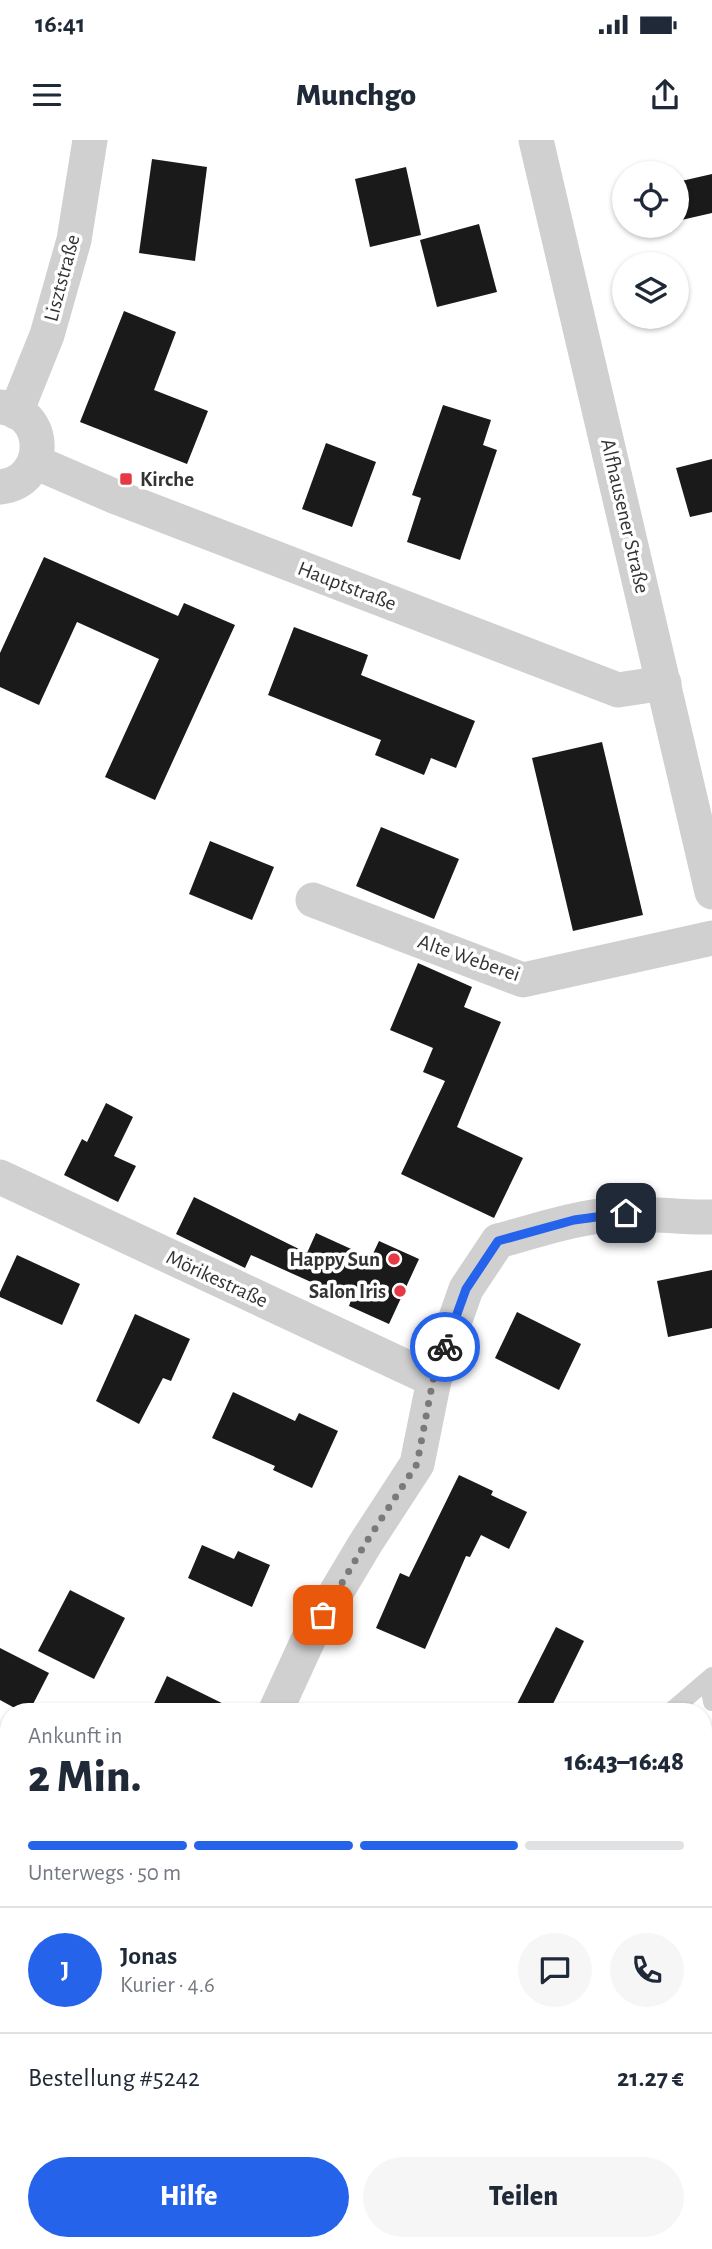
<!DOCTYPE html>
<html lang="de">
<head>
<meta charset="utf-8">
<style>
	:root { --surface:#fff; --page:#f6f6f7; --text:#1f2937; --muted:#747a83; --line:#e0e1e3; --accent:#2563eb }
	body { margin:0; font-family:"Alegreya Sans",sans-serif; background:var(--page); color:var(--text); height:100vh; display:flex; flex-direction:column; font-size:26px; white-space:nowrap }
	* { box-sizing:border-box; margin:0 }
	p { font-size:23px; color:var(--muted) }
	.icon { flex:none; width:38px; height:38px; fill:none; stroke:currentColor; stroke-width:2; stroke-linecap:round; stroke-linejoin:round }
	.map { position:relative; flex:1; overflow:hidden }
	.details { position:absolute; left:0px; top:1563px; width:712px; height:548px; display:flex; flex-direction:column; background:var(--surface); border-radius:28px 28px 0 0; box-shadow:0 2px 5px #0004 }
	.details>* { flex:none }
	.tools { position:absolute; left:612px; top:21px; display:grid; gap:14px }
	.tools a { display:grid; place-items:center; width:77px; height:77px; border-radius:50%; background:var(--surface); box-shadow:0 2px 5px #0004; font-size:35px }
	.pin { position:absolute; display:grid; place-items:center; width:60px; height:60px; color:#fff; margin:-30px; border-radius:14px; box-shadow:0 4px 10px #0006 }
	.courier { position:absolute; display:grid; place-items:center; width:70px; height:70px; margin:-35px; border:5px solid #2563eb; border-radius:50%; background:#fff; color:#222; box-shadow:0 2px 9px #0007 }
	.head em { font-style:normal; font-weight:800 }
	.head div { display:flex; flex-direction:column-reverse }
	.head { display:flex; align-items:center; justify-content:space-between; height:119px; padding:0 28px }
	h1 { font-size:46px; font-weight:800; line-height:52px }
	.bar { display:grid; grid-template-columns:repeat(4,1fr); gap:10px 7px; align-content:center; height:84px; padding:0 28px }
	.bar i { height:9px; border-radius:5px; background:var(--line) }
	.bar .on { background:var(--accent) }
	.bar p { grid-column:span 4 }
	.line { display:flex; align-items:center; gap:18px; padding:0 28px; border-top:2px solid var(--line) }
	.line div { flex:1 }
	.round { display:grid; place-items:center; flex:none; width:74px; height:74px; border-radius:37px; background:var(--page) }
	.button { display:flex; gap:14px; margin-top:auto; padding:14px 28px }
	.button a { flex:1; height:80px; border-radius:42px; background:var(--accent); color:#fff; font-size:28px; font-weight:800; line-height:80px; text-align:center }
	.button a+a { background:var(--page); color:var(--text) }
	.status { display:flex; justify-content:space-between; align-items:center; height:49px; padding:0 35px; background:var(--surface); direction:ltr }
	.status svg { height:19px; fill:currentColor }
	header { display:flex; justify-content:space-between; align-items:center; height:91px; padding:0 28px; background:var(--surface); font-size:32px; font-weight:800 }
	.map>svg:first-child { display:block }
	.green { fill:#e6ecdf }
	.building { fill:#1a1a1a }
	.lines { fill:none; stroke-linecap:round; stroke-linejoin:round }
	.path { stroke:#cdcdcd; stroke-width:4.5; stroke-dasharray:3.5 3.5; stroke-linecap:butt }
	.lane { stroke:#d0d0d0; stroke-width:18 }
	.street { stroke:#d0d0d0; stroke-width:35 }
	.secondary { stroke:#bdbdbd; stroke-width:38 }
	.done { stroke:#7a7a7a; stroke-width:7; stroke-dasharray:0 12.6 }
	.route { stroke:#2563eb; stroke-width:9 }
	.poi-dot { fill:#e63946; stroke:#fff; stroke-width:2.5 }
	.labels { text-anchor:middle; dominant-baseline:central; stroke-width:7; stroke-linejoin:round; paint-order:stroke }
	.street-label { font-size:21px; fill:#333; stroke:#fff }
	.poi-label { font-size:21px; font-weight:bold; fill:#333; stroke:#fff; text-anchor:end }
</style>
</head>
<body>
<div class="status"><b>16:41</b><svg viewBox="0 0 49 12"><path d="M0 12V9h3v3zM5 12V6h3v6zM10 12V3h3v9zM15 12V0h3v12zM26 1h20v11H26zM47 4h2v5h-2z"/></svg></div>
<header><svg class="icon" aria-label="menu" viewBox="0 0 24 24"><path d="M4 6h16M4 12h16M4 18h16"/></svg>Munchgo<svg class="icon" aria-label="share" viewBox="0 0 24 24"><path d="M12 15V3M7 8l5-5 5 5M5 13v7h14v-7"/></svg></header>
<div class="map">
<svg width="712" height="2109" viewBox="0 0 712 2109">
	<rect width="100%" height="100%" fill="#fff"/>
	<!-- green -->
	<g class="green">
		<path d="M9,1990V2034L0,2036V1993Z"/>
		<path d="M209,2102H317L333,2109H221Z"/>
	</g>
	<!-- building -->
	<g class="building">
		<path d="M152,19L207,27L195,121L139,113Z"/>
		<path d="M406,27L421,95L370,107L355,39Z"/>
		<path d="M712,34V73L677,81V42Z"/>
		<path d="M479,84L497,152L437,167L420,100Z"/>
		<path d="M124,171L176,192L154,250L208,271L187,324L80,282Z"/>
		<path d="M443,265L491,280L483,305L497,310L460,420L407,402L421,358L412,355Z"/>
		<path d="M326,303L376,322L352,387L302,369Z"/>
		<path d="M712,319V372L690,377L676,328Z"/>
		<path d="M44,417L178,476L184,463L235,485L155,660L105,637L159,519L77,482L39,565L0,547V513Z"/>
		<path d="M294,487L368,515L361,535L475,581L456,628L431,618L424,635L375,615L381,600L268,555Z"/>
		<path d="M602,602L643,775L573,791L532,618Z"/>
		<path d="M381,687L459,719L434,779L356,746Z"/>
		<path d="M210,701L274,727L252,780L189,754Z"/>
		<path d="M418,823L472,847L464,867L501,882L457,987L523,1018L494,1078L401,1034L445,941L423,932L433,908L390,890Z"/>
		<path d="M106,963L133,977L114,1016L136,1026L118,1062L64,1035L82,999L87,1002Z"/>
		<path d="M194,1057L307,1113L316,1093L371,1118L379,1101L419,1119L389,1184L349,1166L351,1160L251,1115L245,1128L176,1094Z"/>
		<path d="M17,1115L80,1144L62,1185L0,1157V1152Z"/>
		<path d="M712,1130V1188L668,1197L657,1141Z"/>
		<path d="M517,1172L581,1204L559,1250L495,1218Z"/>
		<path d="M135,1174L190,1199L171,1241L163,1238L139,1284L96,1261Z"/>
		<path d="M233,1252L295,1281L299,1273L338,1291L312,1348L273,1330L275,1326L212,1298Z"/>
		<path d="M459,1335L493,1351L491,1355L527,1372L509,1409L481,1395L470,1417L466,1416L425,1509L376,1488L400,1433L409,1437Z"/>
		<path d="M202,1405L234,1419L238,1411L270,1425L252,1467L188,1438Z"/>
		<path d="M70,1450L125,1478L94,1539L38,1511Z"/>
		<path d="M556,1487L584,1501L549,1572H513Z"/>
		<path d="M0,1508L49,1533L29,1572H22L0,1560Z"/>
		<path d="M167,1536L240,1572H150Z"/>
	</g>
	<g class="lines">
		<!-- path -->
		<path class="path" d="M381,2102L480,2109"/>
		<!-- lane -->
		<g class="lane">
			<path d="M708,1540L712,1562"/>
			<path d="M670,1572L712,1536"/>
			<path d="M704,1777L712,1780"/>
		</g>
		<!-- street -->
		<g class="street">
			<path d="M536,0L712,752"/>
			<path d="M0,267C50,271 49,342 0,347"/>
			<path d="M16,272L47,195L74,100L90,0"/>
			<path d="M35,322L116,357L618,550L664,543"/>
			<path d="M313,760L523,840L712,798"/>
			<path d="M0,1037L434,1240"/>
			<path d="M275,1572L309,1498L365,1404L417,1324L434,1240L466,1149L498,1101C539,1090 581,1075 625,1074C654,1073 683,1078 712,1077"/>
			<path d="M0,1615L9,1620"/>
			<path d="M704,1882H712"/>
			<path d="M0,1979L9,1976"/>
		</g>
		<!-- secondary -->
		<g class="secondary">
			<path d="M0,1889L9,1894"/>
			<path d="M704,2095L712,2096"/>
		</g>
	</g>
	<g class="lines">
		<!-- done -->
		<path class="done" d="M323,1475L365,1404L417,1324L433,1240L445,1207"/>
		<!-- route -->
		<path class="route" d="M445,1207L466,1149L498,1101L574,1080L626,1073"/>
	</g>
	<!-- markers -->
	<g class="poi-dot">
		<rect x="119" y="332" width="14" height="14" rx="3.5"/>
		<circle cx="394" cy="1119" r="7"/>
		<circle cx="400" cy="1151" r="7"/>
	</g>
	<g class="labels">
		<!-- street labels -->
		<g class="street-label">
			<text transform="translate(62 138) rotate(-75)">Lisztstraße</text>
			<text transform="translate(625 376) rotate(77)">Alfhausener Straße</text>
			<text transform="translate(347 446) rotate(21)">Hauptstraße</text>
			<text transform="translate(469 818) rotate(19)">Alte Weberei</text>
			<text transform="translate(217 1139) rotate(25)">Mörikestraße</text>
		</g>
		<!-- poi labels -->
		<g class="poi-label">
			<text x="140" y="339" text-anchor="start">Kirche</text>
			<text x="380" y="1119">Happy Sun</text>
			<text x="386" y="1151">Salon Iris</text>
		</g>
	</g>
</svg>
<div class="tools">
<a><svg class="icon" aria-label="locate" viewBox="0 0 24 24"><circle cx="12" cy="12" r="6"/><path d="M12 2v4M12 18v4M2 12h4M18 12h4"/></svg></a>
<a><svg class="icon" aria-label="layers" viewBox="0 0 24 24"><path d="M12 4l9 5-9 5-9-5zM3 14l9 5 9-5"/></svg></a>
</div>
<div class="pin" style="left:323px;top:1475px;background:#ea580c"><svg class="icon" aria-label="bag" viewBox="0 0 24 24"><path d="M5 8h14l-1 12H6zM9 8a3 3 0 0 1 6 0"/></svg></div>
<div class="pin" style="left:626px;top:1073px;background:#1f2937"><svg class="icon" aria-label="home" viewBox="0 0 24 24"><path d="M3 11l9-7 9 7M6 9v11h12V9"/></svg></div>
<div class="courier" style="left:445px;top:1207px"><svg class="icon" aria-label="bike" viewBox="0 0 24 24"><circle cx="6" cy="16" r="4"/><circle cx="18" cy="16" r="4"/><path d="M6 16l4-8h5l3 8M10 8l3 8H6M13 5h3"/></svg></div>
<section class="details">
<div class="head"><div><h1>2 Min.</h1><p>Ankunft in</p></div><em>16:43–16:48</em></div>
<div class="bar"><i class="on"></i><i class="on"></i><i class="on"></i><i></i><p>Unterwegs · 50 m</p></div>
<div class="line" style="height:126px"><b class="round" style="background:var(--accent);color:#fff">J</b><div><b>Jonas</b><p>Kurier · 4.6</p></div><a class="round"><svg class="icon" aria-label="chat" viewBox="0 0 24 24"><path d="M4 5h16v11H9l-5 4z"/></svg></a><a class="round"><svg class="icon" aria-label="phone" viewBox="0 0 24 24"><path d="M5 4h4l2 5-3 2q2 4 5 5l2-3 5 2v4C11 20 4 13 5 4z"/></svg></a></div>
<div class="line" style="height:91px"><div>Bestellung #5242</div><b>21.27 €</b></div>
<div class="button"><a>Hilfe</a><a>Teilen</a></div>
</section>
</div>
</body>
</html>
